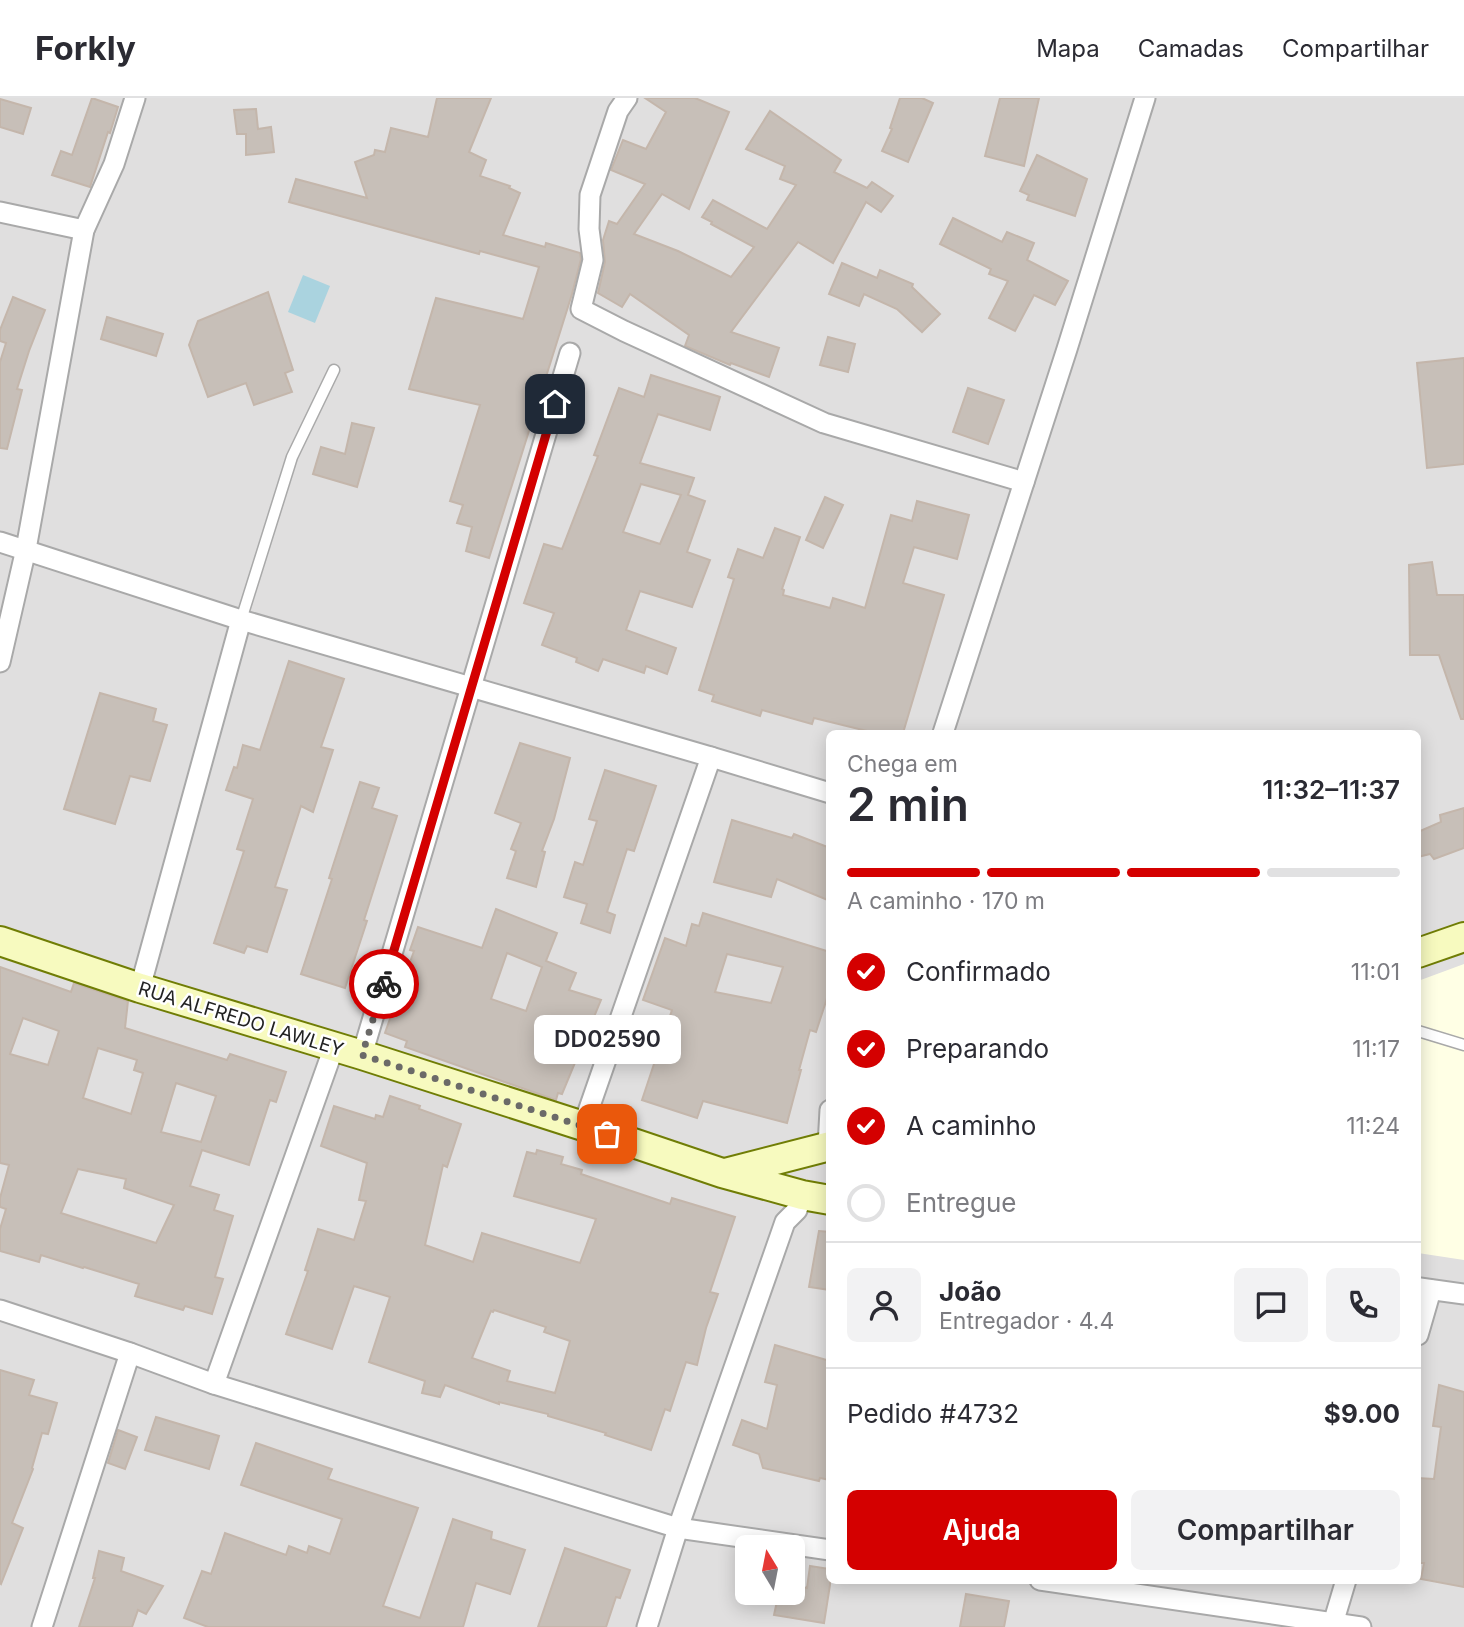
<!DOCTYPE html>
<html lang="pt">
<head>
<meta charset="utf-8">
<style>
	:root { --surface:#fff; --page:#f2f2f3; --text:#2b2b33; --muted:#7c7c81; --line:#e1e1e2; --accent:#d40000 }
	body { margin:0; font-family:Inter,sans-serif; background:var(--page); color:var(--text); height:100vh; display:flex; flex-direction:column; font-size:26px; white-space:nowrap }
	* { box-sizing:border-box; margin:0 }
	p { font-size:23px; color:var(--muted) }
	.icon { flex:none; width:38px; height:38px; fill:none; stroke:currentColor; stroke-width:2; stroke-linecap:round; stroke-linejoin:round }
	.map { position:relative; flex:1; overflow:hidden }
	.sheet { position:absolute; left:826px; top:632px; width:595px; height:854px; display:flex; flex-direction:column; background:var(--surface); border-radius:10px; box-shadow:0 4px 18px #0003 }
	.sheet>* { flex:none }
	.needle { width:46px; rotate:350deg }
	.controls { position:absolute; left:735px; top:1437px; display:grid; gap:14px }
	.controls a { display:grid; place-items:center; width:70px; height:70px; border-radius:10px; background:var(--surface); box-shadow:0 4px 18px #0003; font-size:35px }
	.pin { position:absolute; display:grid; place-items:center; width:60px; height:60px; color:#fff; margin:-30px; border-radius:14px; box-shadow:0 4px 10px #0006 }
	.courier { position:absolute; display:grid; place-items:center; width:70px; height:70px; margin:-35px; border:5px solid #d40000; border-radius:50%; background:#fff; color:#222; box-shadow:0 2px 9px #0007 }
	.bubble { position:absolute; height:49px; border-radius:10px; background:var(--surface); box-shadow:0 4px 18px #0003; font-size:23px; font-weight:600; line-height:49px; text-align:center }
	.overview em { font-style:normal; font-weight:600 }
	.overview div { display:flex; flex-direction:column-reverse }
	.overview { display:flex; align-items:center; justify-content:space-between; height:119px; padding:0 21px }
	h1 { font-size:46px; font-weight:600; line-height:52px }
	.bar { display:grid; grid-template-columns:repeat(4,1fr); gap:10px 7px; align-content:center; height:84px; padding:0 21px }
	.bar i { height:9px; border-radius:5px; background:var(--line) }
	.bar .active { background:var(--accent) }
	.bar p { grid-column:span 4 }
	.line { display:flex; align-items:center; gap:18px; padding:0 21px; border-top:2px solid var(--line) }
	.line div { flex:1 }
	.round { display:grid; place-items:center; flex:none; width:74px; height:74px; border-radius:10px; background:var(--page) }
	ol { padding:0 21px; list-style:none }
	li { display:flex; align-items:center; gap:21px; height:77px }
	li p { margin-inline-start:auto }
	li .icon { padding:7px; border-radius:50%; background:var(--accent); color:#fff; stroke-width:4 }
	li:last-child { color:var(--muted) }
	li i { width:38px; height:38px; border:4px solid var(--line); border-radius:50% }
	.cta { display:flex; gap:14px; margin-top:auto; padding:14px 21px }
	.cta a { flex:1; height:80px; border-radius:10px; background:var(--accent); color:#fff; font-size:28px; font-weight:600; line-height:80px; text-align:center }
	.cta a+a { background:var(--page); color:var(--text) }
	header { display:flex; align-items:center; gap:42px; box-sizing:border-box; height:98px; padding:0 35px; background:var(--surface); border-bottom:2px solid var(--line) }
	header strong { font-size:33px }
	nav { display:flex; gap:38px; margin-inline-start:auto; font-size:24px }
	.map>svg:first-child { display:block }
	.residential { fill:#e0dfdf; fill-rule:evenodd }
	.education { fill:#ffffe5 }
	.water { fill:#aad3df }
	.building { fill:#c7bfb8; stroke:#c4b6ab; stroke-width:2; fill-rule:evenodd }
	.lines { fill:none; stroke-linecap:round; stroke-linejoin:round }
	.lane-casing { stroke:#a9a9a9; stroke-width:13 }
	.street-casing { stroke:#a9a9a9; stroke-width:23 }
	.secondary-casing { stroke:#707d05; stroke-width:32 }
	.lane { stroke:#fff; stroke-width:10 }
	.street { stroke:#fff; stroke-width:19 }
	.secondary { stroke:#f7fabf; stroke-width:28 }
	.done { stroke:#6b6a68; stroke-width:7; stroke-dasharray:0 12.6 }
	.route { stroke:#d40000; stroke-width:9 }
	.labels { text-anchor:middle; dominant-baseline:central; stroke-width:5; stroke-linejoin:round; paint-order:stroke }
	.street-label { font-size:19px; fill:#222; stroke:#fff }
</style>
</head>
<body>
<header>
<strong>Forkly</strong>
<nav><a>Mapa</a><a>Camadas</a><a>Compartilhar</a></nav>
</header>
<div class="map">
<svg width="1464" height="1529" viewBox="0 0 1464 1529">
	<rect width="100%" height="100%" fill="#f2efe9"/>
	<!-- residential -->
	<path class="residential" d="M0,0H1464V1529H0ZM830,635H1418V1482H830ZM747,1449H793V1494H747Z"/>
	<!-- education -->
	<path class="education" d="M1464,866V1162L1418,1155V883Z"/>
	<!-- water -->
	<path class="water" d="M303,177L330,188L315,225L288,214Z"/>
	<!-- building -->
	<g class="building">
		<path d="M92,0L118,9L110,35L108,34L90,89L52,77L61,53L72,57Z"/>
		<path d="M437,0H491L469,54L486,62L480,78L510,88L509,90L520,95L503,137L545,149L546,145L580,155L581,161L572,196L489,460L466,453L472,429L457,425L463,407L450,403L480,307L409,291L436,200L523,221L539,169L480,153L479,156L289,104L296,81L367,100L355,64L374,57L375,52L385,54L391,30L428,39Z"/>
		<path d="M645,0H695L729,14L689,111L662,96L634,136L678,153L731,179L754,149L711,126L712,124L702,119L713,102L767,131L796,87L780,81L785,68L746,51L770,13L841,62L834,74L867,90L872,84L893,98L881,114L866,104L833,165L798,144L731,234L779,250L769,279L731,265L730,267L685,248L689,237L630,196L622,209L598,195L605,164L603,142L609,123L617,126L645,86L611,72L623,42L646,51L666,14Z"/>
		<path d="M900,0H922L933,5L908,64L882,53L892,31L890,30Z"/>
		<path d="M1000,0H1039L1024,68L985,58Z"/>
		<path d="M0,1L31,10L23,36L0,29Z"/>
		<path d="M256,11L258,31L271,29L274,54L246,57V36H237L234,12Z"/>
		<path d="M1037,57L1087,81L1075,118L1027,102L1029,97L1020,93Z"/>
		<path d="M953,120L1002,144L1007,134L1034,145L1027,162L1068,183L1055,207L1034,197L1015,233L989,220L1008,183L989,176L991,171L940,146Z"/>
		<path d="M842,165L877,180L880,172L913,186L912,189L940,216L922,234L897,211L864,196L859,208L829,196Z"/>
		<path d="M268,194L293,272L285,275L292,294L254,307L246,285L208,299L189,247L198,223Z"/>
		<path d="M13,199L45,212L29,253L17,291L22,292L7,351L0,350V264L6,245L0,243V232Z"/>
		<path d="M107,219L163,236L156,258L101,241Z"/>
		<path d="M828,239L855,246L848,274L820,267Z"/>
		<path d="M1464,260V366L1427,370L1417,265Z"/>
		<path d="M651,277L720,299L710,332L658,316L640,365L694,380L688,397L705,403L687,454L710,462L692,509L640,493L626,532L676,550L667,576L646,568L644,575L603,561L598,573L576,564L577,560L542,547L554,515L524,505L544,446L562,451L598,358L594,357L619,290L644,299ZM641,386L681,397L660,446L623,434Z"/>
		<path d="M968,290L1004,302L988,346L953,334Z"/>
		<path d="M352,325L374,330L357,389L313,376L321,349L345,356Z"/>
		<path d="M825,399L843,407L823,450L806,442Z"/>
		<path d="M917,403L969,417L957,461L914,449L903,485L944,497L903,635H875L814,620L812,626L762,612L760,618L712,603L714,597L699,592L734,481L728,479L738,451L763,460L775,430L800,439L782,491L784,492L783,497L830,510L833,500L865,510L891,417L912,423Z"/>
		<path d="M1432,464L1437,497H1464V621H1461L1439,557H1410L1409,467Z"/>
		<path d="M289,563L344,581L321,649L333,652L313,714L301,708L275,789L287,792L267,854L247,848L244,855L214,845L244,753L237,751L253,701L226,692L234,669L237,670L243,647L260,652Z"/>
		<path d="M100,595L156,611L153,623L167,627L150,683L130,678L115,726L64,711Z"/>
		<path d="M520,645L570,660L554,721L542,753L545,754L536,789L507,780L516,753L511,751L521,725L495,715Z"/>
		<path d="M605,672L656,688L634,753L627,751L607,814L615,817L610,835L581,825L587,806L564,799L575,764L583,767L597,723L589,721Z"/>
		<path d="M360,684L379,690L372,710L397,718L364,822L367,823L345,890L301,876L332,781L329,780Z"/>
		<path d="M1464,710V750L1434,761L1430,756L1418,759V734L1441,724L1440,717Z"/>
		<path d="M732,722L792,740L794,736L830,750V803L777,781L771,799L714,784Z"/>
		<path d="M496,811L557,835L546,863L576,875L569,892L601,902L562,996L558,995L556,1002L405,949L407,943L385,935L414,853L410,852L418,829L482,850ZM507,855L542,869L526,913L491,901Z"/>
		<path d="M703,815L830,854V891L816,934L810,932L799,972H801L787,1025L703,1003L697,1020L642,1002L672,912L643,902L665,840L686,848L692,826L699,828ZM727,856L783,869L771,905L715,894Z"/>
		<path d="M0,869L71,894L74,885L128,903L125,930L227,962L230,956L286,974L276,1004L270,1002L249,1067L202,1052L190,1088L219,1097L214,1112L233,1118L215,1179L223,1181L212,1216L185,1208L183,1212L135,1198L139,1186L84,1169L83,1170L41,1157L39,1164L0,1153V1131L6,1111L0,1109V1100L9,1067L0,1065ZM23,920L59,933L48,967L10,956ZM98,950L137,962L134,972L143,975L131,1016L83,1000ZM176,985L216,998L201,1044L161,1034ZM78,1071L126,1081L124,1090L174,1107L156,1145L61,1115Z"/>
		<path d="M390,998L420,1008L419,1011L461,1026L447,1069L443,1067L425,1147L473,1164L482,1135L580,1165L596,1121L514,1098L527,1054L536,1056L537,1052L563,1059L561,1066L582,1072L581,1076L670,1106L672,1100L735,1119L710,1194L718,1196L706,1230L697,1267L686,1264L670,1313L665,1311L651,1352L605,1337L606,1335L548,1318V1316L499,1304V1306L445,1287L440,1299L422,1295L425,1283L369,1264L390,1199L354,1188L332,1251L286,1236L308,1173L305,1172L318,1131L354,1142L366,1103L359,1102L367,1065L321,1048L334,1008L375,1021L376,1017L383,1019ZM494,1212L546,1229L544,1234L570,1243L555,1295L507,1283L510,1273L472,1260L491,1213L493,1214Z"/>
		<path d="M819,1133L830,1134V1192L809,1189Z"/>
		<path d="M775,1247L830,1263V1382L820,1380L819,1383L763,1370L759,1356L733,1347L742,1322L767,1331L777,1287L765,1284Z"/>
		<path d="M0,1272L34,1282L29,1297L57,1305L48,1336L42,1335L32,1370L33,1371L12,1425L23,1430L1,1486L0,1485Z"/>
		<path d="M1439,1287L1464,1294V1489L1421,1481L1424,1465H1418V1380L1434,1381L1441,1329L1433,1328Z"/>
		<path d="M156,1319L219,1338L209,1371L145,1352Z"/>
		<path d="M118,1332L137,1339L125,1371L108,1365Z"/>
		<path d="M256,1345L332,1371L328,1381L418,1410L383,1508L420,1520L453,1421L492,1434L491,1441L525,1452L510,1496L476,1485L463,1529H208L184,1520L202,1473L211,1476L225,1435L286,1457L289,1448L307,1455L309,1448L330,1456L342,1421L241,1387Z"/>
		<path d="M565,1450L630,1472L620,1500L616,1499L606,1529H538Z"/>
		<path d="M99,1453L124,1460L121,1473L163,1488L146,1516L138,1512L132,1529H79L95,1480H93Z"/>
		<path d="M810,1468L830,1471V1487L824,1525L774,1517L779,1494H793V1487L807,1490Z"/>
		<path d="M966,1496L1009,1503L1004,1529H960Z"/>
	</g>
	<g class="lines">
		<defs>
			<g id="lane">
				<path d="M241,522L292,359L334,272"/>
				<path d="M1418,933L1464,947"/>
			</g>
			<g id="street">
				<path d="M627,0L618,13L590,97L589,131L593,162L581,211L624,233L824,325L1024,384"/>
				<path d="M0,114L84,132"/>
				<path d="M0,444L241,522L711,659L830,695"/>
				<path d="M0,564L26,451L84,132L114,66L135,0"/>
				<path d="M943,635L1067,251L1145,0"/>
				<path d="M140,890L241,522"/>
				<path d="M362,957L570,255"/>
				<path d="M583,1028L711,659"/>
				<path d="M828,1048L830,1012"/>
				<path d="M1420,1190L1464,1196"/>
				<path d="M0,1212L130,1255L214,1286L678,1430L830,1452"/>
				<path d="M1418,1237L1431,1192"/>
				<path d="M214,1286L334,949"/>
				<path d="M1040,1482L1361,1529"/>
				<path d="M42,1529L130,1255"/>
				<path d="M647,1529L678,1430L785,1124L797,1112L802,1097"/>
				<path d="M1332,1529L1346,1482"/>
			</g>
			<g id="secondary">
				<path d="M0,843L140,890L362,957L583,1028L722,1075L802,1097L830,1102"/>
				<path d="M1418,855L1464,839"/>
				<path d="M725,1075L830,1048"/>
			</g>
		</defs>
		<!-- lane casing -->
		<use href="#lane" class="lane-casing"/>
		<!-- street casing -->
		<use href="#street" class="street-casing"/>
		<!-- secondary casing -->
		<use href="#secondary" class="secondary-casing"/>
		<!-- lane -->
		<use href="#lane" class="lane"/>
		<!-- street -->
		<use href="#street" class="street"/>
		<!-- secondary -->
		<use href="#secondary" class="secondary"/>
	</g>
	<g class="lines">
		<!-- done -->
		<path class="done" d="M384,886L362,957L607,1036"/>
		<!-- route -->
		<path class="route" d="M384,886L555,306"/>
	</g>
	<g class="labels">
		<!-- street labels -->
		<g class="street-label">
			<text transform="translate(241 921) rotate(17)">RUA ALFREDO LAWLEY</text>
		</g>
	</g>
</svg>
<div class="controls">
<a><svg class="needle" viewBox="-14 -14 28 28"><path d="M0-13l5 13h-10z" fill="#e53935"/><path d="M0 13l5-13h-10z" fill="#7c7c81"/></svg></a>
</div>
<div class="pin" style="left:607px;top:1036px;background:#ea580c"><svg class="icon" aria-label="bag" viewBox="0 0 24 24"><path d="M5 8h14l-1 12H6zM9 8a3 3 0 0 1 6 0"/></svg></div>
<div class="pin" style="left:555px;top:306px;background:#1f2937"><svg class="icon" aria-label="home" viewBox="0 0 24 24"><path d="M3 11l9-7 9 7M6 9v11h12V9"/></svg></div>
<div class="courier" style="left:384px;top:886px"><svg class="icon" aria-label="bike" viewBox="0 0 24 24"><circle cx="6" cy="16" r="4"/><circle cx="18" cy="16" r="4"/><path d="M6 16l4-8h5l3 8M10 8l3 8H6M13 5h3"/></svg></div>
<div class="bubble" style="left:534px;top:917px;width:147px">DD02590</div>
<section class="sheet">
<div class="overview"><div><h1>2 min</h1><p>Chega em</p></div><em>11:32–11:37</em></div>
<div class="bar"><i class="active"></i><i class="active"></i><i class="active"></i><i></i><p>A caminho · 170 m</p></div>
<ol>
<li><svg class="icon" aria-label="check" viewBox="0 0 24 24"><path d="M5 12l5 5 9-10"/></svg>Confirmado<p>11:01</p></li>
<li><svg class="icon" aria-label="check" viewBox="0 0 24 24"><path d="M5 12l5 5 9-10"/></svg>Preparando<p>11:17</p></li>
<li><svg class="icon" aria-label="check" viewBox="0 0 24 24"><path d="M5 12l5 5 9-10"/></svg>A caminho<p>11:24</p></li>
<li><i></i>Entregue</li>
</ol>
<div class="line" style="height:126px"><a class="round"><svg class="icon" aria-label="person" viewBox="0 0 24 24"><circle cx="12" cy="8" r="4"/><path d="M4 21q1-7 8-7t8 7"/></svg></a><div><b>João</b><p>Entregador · 4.4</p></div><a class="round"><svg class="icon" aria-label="chat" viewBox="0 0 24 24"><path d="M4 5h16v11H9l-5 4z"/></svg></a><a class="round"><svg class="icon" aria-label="phone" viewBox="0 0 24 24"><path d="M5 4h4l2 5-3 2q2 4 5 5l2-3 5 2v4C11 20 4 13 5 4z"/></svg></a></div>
<div class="line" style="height:91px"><div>Pedido #4732</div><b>$9.00</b></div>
<div class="cta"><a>Ajuda</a><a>Compartilhar</a></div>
</section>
</div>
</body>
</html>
